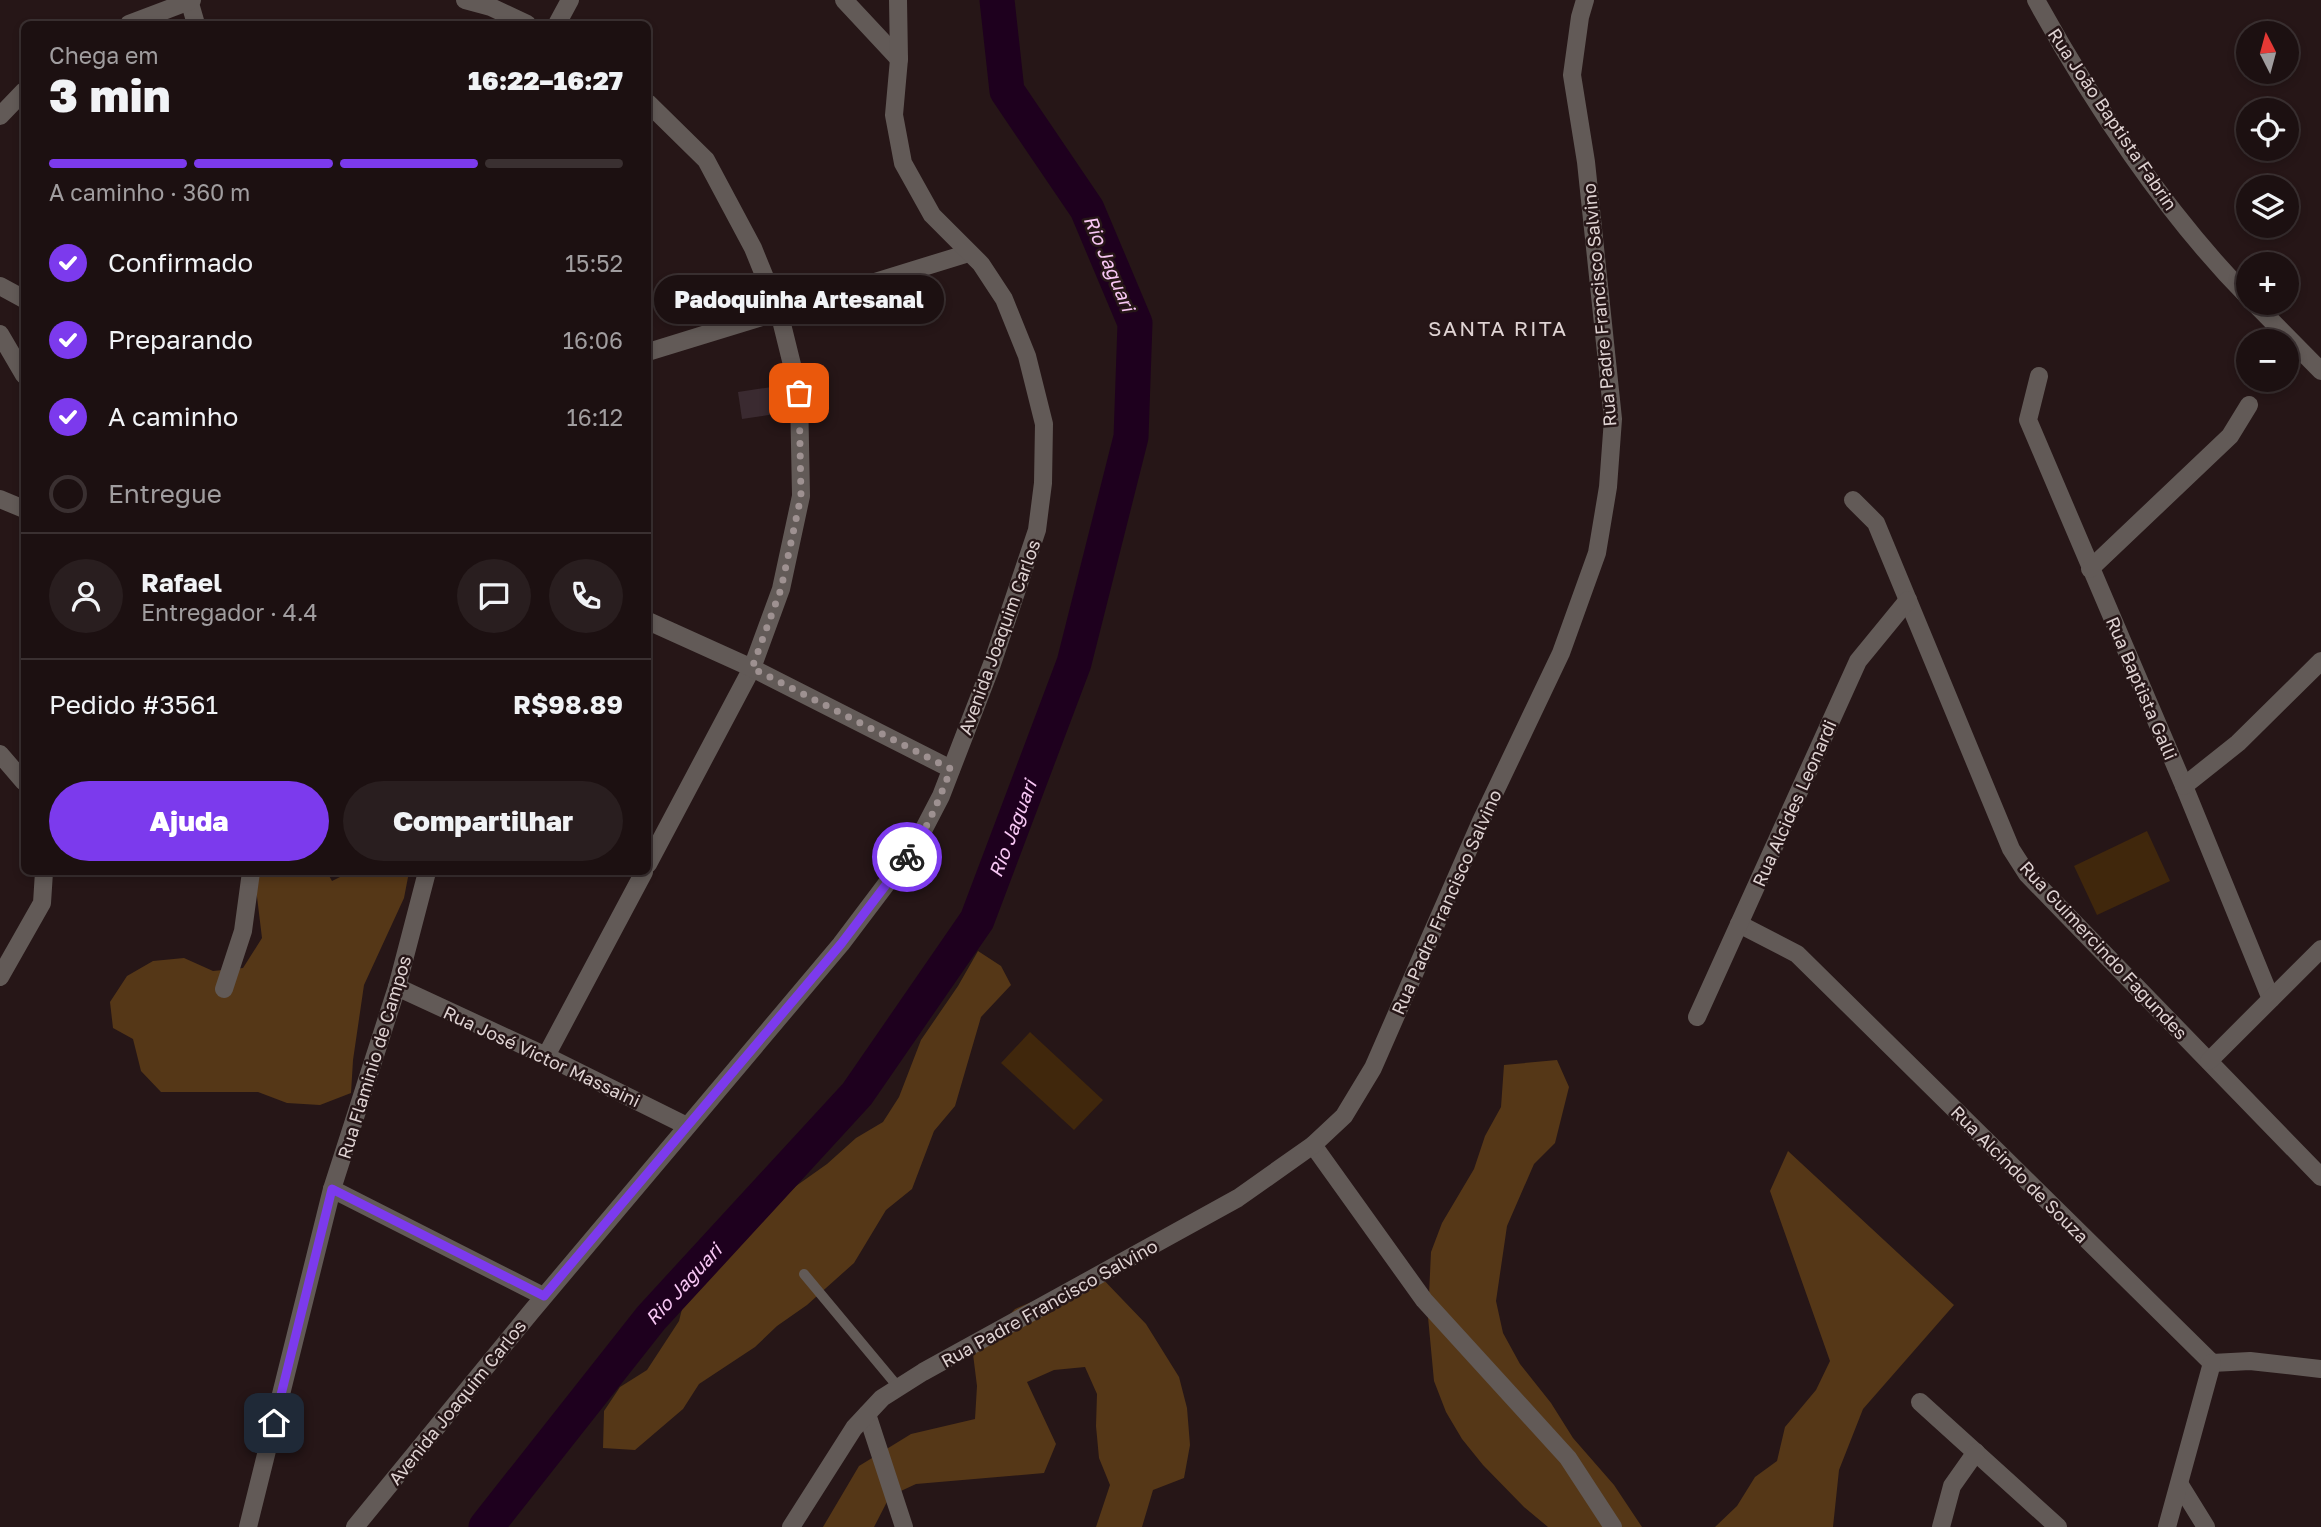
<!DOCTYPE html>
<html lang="pt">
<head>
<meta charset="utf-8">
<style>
	:root { --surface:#1c1011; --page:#291e1f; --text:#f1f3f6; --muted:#a09d9f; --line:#3a3031; --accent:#7c3aed }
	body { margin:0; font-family:"Golos Text",sans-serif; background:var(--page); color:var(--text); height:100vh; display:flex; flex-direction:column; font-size:26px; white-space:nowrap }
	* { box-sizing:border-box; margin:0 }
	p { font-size:23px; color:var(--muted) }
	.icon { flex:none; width:38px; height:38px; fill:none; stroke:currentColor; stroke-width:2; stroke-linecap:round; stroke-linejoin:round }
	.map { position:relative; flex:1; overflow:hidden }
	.panel { position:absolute; left:21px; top:21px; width:630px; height:854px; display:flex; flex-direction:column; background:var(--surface); border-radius:10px; box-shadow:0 4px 10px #0003,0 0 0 2px var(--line) }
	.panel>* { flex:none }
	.needle { width:46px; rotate:354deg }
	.controls { position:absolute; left:2236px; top:21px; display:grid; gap:14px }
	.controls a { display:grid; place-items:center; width:63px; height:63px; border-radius:50%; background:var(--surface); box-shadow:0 4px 10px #0003,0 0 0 2px var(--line); font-size:35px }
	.pin { position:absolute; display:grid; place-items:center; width:60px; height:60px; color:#fff; margin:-30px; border-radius:14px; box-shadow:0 4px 10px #0006 }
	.courier { position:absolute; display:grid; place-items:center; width:70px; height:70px; margin:-35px; border:5px solid #7c3aed; border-radius:50%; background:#fff; color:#222; box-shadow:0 2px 9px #0007 }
	.bubble { position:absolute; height:49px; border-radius:24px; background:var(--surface); box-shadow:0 4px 10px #0003,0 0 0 2px var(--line); font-size:23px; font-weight:800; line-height:49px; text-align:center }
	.overview em { font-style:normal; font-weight:800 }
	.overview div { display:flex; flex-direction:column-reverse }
	.overview { display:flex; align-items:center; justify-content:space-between; height:119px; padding:0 28px }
	h1 { font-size:46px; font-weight:800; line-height:52px }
	.bar { display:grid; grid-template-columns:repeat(4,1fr); gap:10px 7px; align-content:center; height:84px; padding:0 28px }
	.bar i { height:9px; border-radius:5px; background:var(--line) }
	.bar .current { background:var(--accent) }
	.bar p { grid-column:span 4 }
	.line { display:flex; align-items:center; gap:18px; padding:0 28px; border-top:2px solid var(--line) }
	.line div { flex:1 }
	.round { display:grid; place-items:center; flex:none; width:74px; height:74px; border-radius:37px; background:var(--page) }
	ol { padding:0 28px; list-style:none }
	li { display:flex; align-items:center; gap:21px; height:77px }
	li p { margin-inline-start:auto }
	li .icon { padding:7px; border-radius:50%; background:var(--accent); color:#fff; stroke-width:4 }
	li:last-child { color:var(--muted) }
	li i { width:38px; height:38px; border:4px solid var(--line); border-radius:50% }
	.primary-button { display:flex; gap:14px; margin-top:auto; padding:14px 28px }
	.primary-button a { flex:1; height:80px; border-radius:42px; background:var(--accent); color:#fff; font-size:28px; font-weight:800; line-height:80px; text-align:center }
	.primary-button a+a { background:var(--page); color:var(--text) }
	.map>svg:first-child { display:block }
	.green { fill:#40270c }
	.forest { fill:#553717 }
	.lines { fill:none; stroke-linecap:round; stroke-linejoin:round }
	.river { stroke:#1e001e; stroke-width:35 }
	.building { fill:#3a2a30 }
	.service { stroke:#625a57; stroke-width:10 }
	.minor { stroke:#625a57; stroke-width:18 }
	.tertiary { stroke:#625a57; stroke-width:18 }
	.done { stroke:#9e9191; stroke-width:7; stroke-dasharray:0 12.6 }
	.route { stroke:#7c3aed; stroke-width:9 }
	.labels { text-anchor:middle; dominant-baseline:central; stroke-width:5; stroke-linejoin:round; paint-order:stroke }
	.street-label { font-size:18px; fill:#dfd3d3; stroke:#261617 }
	.water-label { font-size:19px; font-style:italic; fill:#f8c7f4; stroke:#261617 }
	.quarter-label { font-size:21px; letter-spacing:2px; fill:#dfd3d3; stroke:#261617 }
</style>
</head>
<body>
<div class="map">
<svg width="2321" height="1527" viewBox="0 0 2321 1527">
	<rect width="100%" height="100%" fill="#261617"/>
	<!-- green -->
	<g class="green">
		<path d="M2147,831L2170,881L2097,915L2074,866Z"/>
		<path d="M1030,1032L1103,1100L1074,1130L1001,1063Z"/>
	</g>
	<!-- forest -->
	<g class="forest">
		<path d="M254,872H327L332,881L350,872H409L404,898L364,985L353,1060L351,1093L320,1105L287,1103L258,1092H161L141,1071L133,1039L113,1028L110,1002L127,976L153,961L184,958L213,971L243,968L262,938Z"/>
		<path d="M978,951L1001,966L1011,985L981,1017L955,1106L934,1131L912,1189L886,1210L854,1263L807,1305L777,1326L755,1347L699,1384L683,1409L635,1450L603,1448L604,1411L620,1387L647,1370L679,1321L686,1293L728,1252L754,1231L775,1206L796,1186L827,1164L856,1138L883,1122L899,1097L921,1040L958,986Z"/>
		<path d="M1557,1060L1569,1087L1555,1143L1534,1164L1507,1226L1496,1301L1503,1333L1520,1364L1551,1403L1573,1438L1614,1485L1642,1527H1548L1524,1507L1483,1465L1462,1439L1446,1412L1434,1381L1428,1317L1431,1252L1442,1223L1474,1169L1485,1136L1501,1107L1504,1065Z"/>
		<path d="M1788,1151L1954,1305L1863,1409L1839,1470L1833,1527H1715L1737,1506L1755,1477L1777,1461L1785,1427L1816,1390L1830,1361L1770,1191Z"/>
		<path d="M1098,1274L1146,1324L1179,1377L1187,1408L1190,1445L1184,1478L1153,1490L1142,1527H1096L1110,1485L1099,1458L1096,1426L1097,1394L1085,1367L1054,1370L1027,1382L1056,1444L1044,1473L916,1484L890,1496L874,1527H823L859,1466L911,1434L975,1419L977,1386L973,1354L1015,1309Z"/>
	</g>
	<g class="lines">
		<!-- river -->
		<path class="river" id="s1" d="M486,1527L651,1318L857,1094L977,920L1074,663L1131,437L1135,323L1087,209L1007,91L997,0"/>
	</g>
	<!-- building -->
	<path class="building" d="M778,386L782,413L742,419L738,392Z"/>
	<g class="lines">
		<!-- service -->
		<path class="service" d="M804,1274L899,1388"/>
		<!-- minor -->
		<g class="minor">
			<path d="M189,0L196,24"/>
			<path d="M465,0L491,7L527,24"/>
			<path d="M844,0L899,59"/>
			<path d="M129,24L192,0"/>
			<path d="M557,24L570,0"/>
			<path d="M648,103L706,160L753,248L779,312L799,393L801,496L781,589L752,668L648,864"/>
			<path d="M0,116L24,91"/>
			<path d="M0,286L24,299"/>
			<path d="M0,334L24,375"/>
			<path d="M648,352L969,253"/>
			<path d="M2039,376L2028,420L2184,786L2271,999"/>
			<path d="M0,499L24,509"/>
			<path d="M1853,500L1876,523L2011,849L2027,874L2321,1177"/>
			<path d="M2090,569L2230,436L2249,405"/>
			<path d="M648,621L752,668L951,769"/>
			<path d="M0,754L24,782"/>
			<path d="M2184,786L2238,743L2321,661"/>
			<path d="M1739,924L1797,954L2212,1363L2250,1361L2321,1369"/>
			<path d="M0,977L42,903L44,872"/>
			<path d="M397,987L546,1056L687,1126"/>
			<path d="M224,989L243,931L251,872"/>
			<path d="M1697,1017L1858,661L1908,600"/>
			<path d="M546,1056L644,872"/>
			<path d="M2209,1061L2321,949"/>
			<path d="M1313,1145L1424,1300L1568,1458L1613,1527"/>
			<path d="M332,1189L543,1296"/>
			<path d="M1920,1402L2058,1527"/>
			<path d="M867,1414L904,1527"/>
			<path d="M2180,1485L2206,1527"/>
			<path d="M248,1527L332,1189L397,987L427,872"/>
			<path d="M355,1527L531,1312L841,944L915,846L941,796L992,664L1037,530L1043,483L1044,424L1027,356L1004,299L981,264L932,215L903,163L894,115L899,59L898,0"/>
			<path d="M1941,1527L1952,1486L1976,1452"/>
			<path d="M2167,1527L2212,1363"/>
		</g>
		<!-- tertiary -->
		<g class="tertiary">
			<path d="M2036,0C2092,102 2166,214 2249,298"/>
			<path d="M2254,303L2321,371"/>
			<path d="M791,1527L854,1428L882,1398L923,1372L1238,1198L1313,1145L1344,1116L1373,1068L1481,821L1561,653L1597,553L1608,487L1613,419L1586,162L1572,75L1580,17L1585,0"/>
		</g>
	</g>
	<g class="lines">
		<!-- done -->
		<path class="done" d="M799,393L801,496L781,589L752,668L951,769C939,799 927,831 907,857"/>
		<!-- route -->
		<path class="route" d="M274,1423L332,1189L544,1296L841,944L907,857"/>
	</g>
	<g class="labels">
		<!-- street labels -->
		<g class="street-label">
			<text transform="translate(2113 119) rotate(56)">Rua João Baptista Fabrin</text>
			<text transform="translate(1599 305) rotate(-95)">Rua Padre Francisco Salvino</text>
			<text transform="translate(999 637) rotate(-70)">Avenida Joaquim Carlos</text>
			<text transform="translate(2142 688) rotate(67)">Rua Baptista Galli</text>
			<text transform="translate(1794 803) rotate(-66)">Rua Alcides Leonardi</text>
			<text transform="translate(1446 902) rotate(-66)">Rua Padre Francisco Salvino</text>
			<text transform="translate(2104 950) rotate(47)">Rua Guimercindo Fagundes</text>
			<text transform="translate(542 1056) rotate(25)">Rua José Victor Massaini</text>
			<text transform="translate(374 1057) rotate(-73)">Rua Flaminio de Campos</text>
			<text transform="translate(2020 1174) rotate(45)">Rua Alcindo de Souza</text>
			<text transform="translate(1049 1303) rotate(-29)">Rua Padre Francisco Salvino</text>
			<text transform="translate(457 1402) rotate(-51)">Avenida Joaquim Carlos</text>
		</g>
		<!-- water labels -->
		<g class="water-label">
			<text transform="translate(1110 263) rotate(67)">Rio Jaguari</text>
			<text stroke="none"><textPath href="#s1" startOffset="880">Rio Jaguari</textPath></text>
			<text stroke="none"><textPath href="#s1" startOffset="313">Rio Jaguari</textPath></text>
		</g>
		<!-- quarter labels -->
		<g class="quarter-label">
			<text x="1498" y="328">SANTA RITA</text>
		</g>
	</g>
</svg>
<div class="controls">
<a><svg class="needle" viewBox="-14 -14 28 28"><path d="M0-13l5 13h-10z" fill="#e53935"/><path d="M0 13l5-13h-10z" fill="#a09d9f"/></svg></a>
<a><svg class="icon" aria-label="locate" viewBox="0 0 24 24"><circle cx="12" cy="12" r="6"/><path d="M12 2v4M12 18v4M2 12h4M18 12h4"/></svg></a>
<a><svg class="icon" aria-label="layers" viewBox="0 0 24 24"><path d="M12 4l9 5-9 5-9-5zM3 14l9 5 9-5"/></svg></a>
<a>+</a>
<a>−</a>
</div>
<div class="pin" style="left:799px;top:393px;background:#ea580c"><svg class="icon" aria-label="bag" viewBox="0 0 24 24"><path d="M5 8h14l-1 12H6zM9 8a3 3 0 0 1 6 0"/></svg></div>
<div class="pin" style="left:274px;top:1423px;background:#1f2937"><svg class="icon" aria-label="home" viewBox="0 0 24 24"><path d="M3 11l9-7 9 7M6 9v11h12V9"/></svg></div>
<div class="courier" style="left:907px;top:857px"><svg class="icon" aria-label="bike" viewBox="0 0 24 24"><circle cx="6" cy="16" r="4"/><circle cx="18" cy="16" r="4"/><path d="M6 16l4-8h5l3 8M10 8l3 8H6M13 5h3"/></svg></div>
<div class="bubble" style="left:654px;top:275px;width:290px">Padoquinha Artesanal</div>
<section class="panel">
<div class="overview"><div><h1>3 min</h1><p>Chega em</p></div><em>16:22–16:27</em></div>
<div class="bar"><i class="current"></i><i class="current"></i><i class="current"></i><i></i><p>A caminho · 360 m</p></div>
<ol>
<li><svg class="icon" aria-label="check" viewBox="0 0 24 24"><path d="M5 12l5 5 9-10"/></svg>Confirmado<p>15:52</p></li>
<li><svg class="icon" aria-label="check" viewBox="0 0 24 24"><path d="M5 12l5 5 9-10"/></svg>Preparando<p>16:06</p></li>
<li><svg class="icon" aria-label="check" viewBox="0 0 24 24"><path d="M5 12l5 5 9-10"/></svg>A caminho<p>16:12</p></li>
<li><i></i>Entregue</li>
</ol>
<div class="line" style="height:126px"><a class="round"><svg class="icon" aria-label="person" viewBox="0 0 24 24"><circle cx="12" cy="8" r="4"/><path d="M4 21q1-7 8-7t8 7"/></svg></a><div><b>Rafael</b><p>Entregador · 4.4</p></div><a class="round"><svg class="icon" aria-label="chat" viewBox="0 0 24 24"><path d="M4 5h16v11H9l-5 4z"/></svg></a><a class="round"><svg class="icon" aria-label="phone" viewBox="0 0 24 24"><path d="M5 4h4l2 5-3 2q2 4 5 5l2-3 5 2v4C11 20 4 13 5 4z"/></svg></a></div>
<div class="line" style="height:91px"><div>Pedido #3561</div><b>R$98.89</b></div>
<div class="primary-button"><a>Ajuda</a><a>Compartilhar</a></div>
</section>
</div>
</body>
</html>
